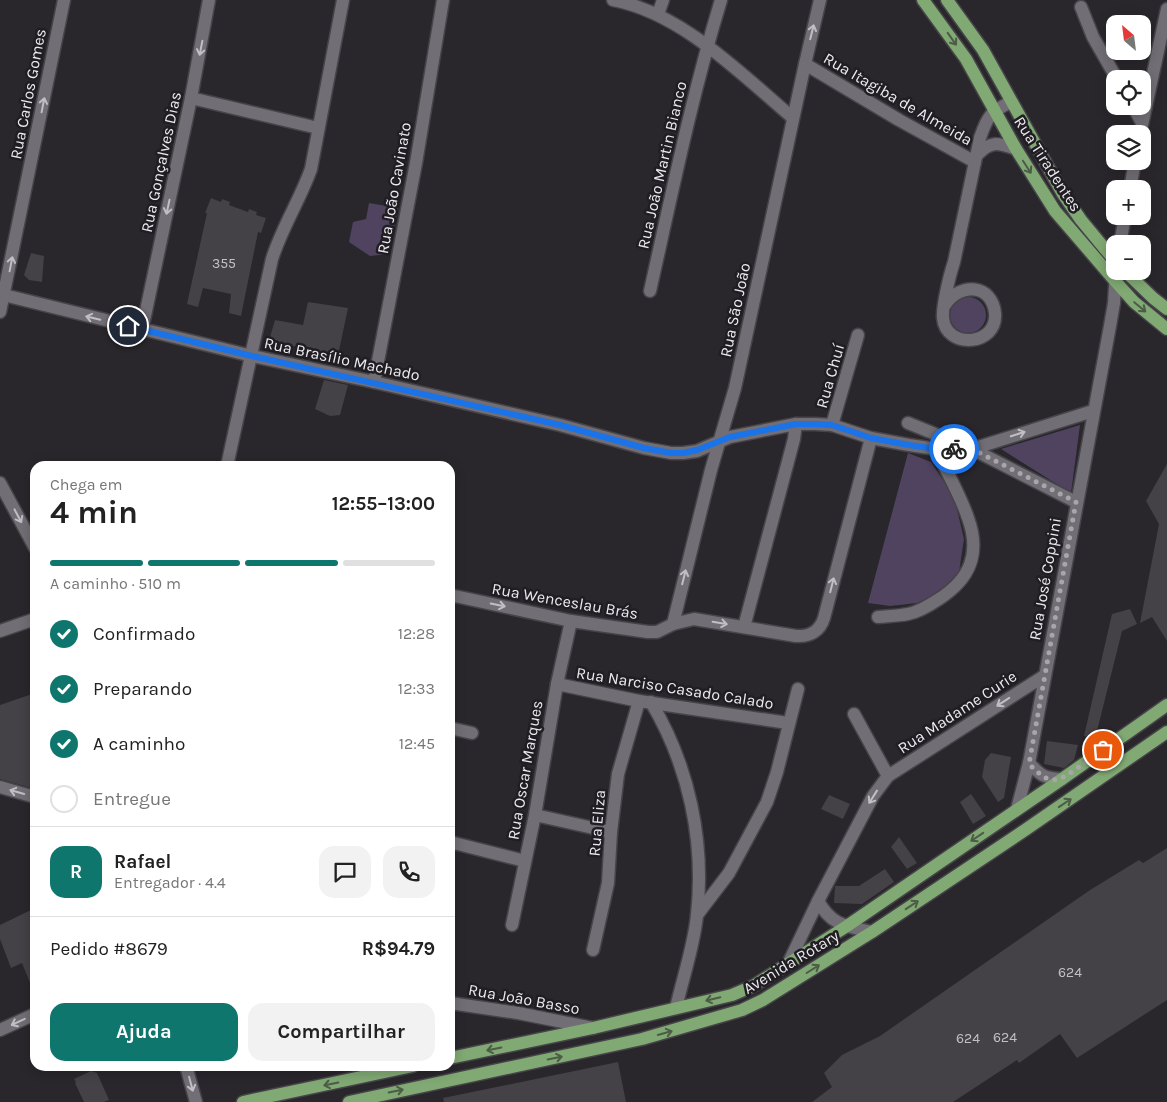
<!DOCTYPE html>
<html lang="pt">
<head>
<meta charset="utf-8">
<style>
	:root { --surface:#fff; --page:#f2f2f2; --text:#222; --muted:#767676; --line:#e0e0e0; --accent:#0f766e }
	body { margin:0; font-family:Karla,sans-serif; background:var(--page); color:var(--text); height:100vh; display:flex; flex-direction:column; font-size:19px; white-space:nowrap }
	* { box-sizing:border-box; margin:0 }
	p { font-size:16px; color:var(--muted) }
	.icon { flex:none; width:28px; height:28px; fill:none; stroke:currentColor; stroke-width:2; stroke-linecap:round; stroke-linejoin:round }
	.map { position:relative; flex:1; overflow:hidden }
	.panel { position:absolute; left:30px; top:461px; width:425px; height:610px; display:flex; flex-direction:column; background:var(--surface); border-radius:15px; box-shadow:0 2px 12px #0003 }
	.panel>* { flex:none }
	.needle { width:32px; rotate:332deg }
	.tools { position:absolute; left:1106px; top:15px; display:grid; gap:10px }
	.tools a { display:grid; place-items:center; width:45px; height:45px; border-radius:10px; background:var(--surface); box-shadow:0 2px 12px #0003; font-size:25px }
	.pin { position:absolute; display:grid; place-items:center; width:42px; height:42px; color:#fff; margin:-21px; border:2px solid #fff; border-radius:50%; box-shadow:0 1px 5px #0007 }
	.courier { position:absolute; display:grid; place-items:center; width:50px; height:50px; margin:-25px; border:4px solid #1a73e8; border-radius:50%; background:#fff; color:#222; box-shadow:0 1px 6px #0007 }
	.head em { font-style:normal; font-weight:700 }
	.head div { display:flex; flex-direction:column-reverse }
	.head { display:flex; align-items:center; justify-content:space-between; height:85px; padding:0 20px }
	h1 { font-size:32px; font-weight:700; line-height:38px }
	.bar { display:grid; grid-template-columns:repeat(4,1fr); gap:8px 5px; align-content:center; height:60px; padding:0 20px }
	.bar i { height:6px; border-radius:4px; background:var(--line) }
	.bar .selected { background:var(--accent) }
	.bar p { grid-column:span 4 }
	.line { display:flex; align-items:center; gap:12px; padding:0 20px; border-top:1px solid var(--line) }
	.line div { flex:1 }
	.round { display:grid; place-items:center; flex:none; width:52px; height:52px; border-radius:15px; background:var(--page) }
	ol { padding:0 20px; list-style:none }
	li { display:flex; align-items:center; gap:15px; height:55px }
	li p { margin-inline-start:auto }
	li .icon { padding:5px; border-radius:50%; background:var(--accent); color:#fff; stroke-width:4 }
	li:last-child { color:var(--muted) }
	li i { width:28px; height:28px; border:2px solid var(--line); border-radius:50% }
	.button { display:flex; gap:10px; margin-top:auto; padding:10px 20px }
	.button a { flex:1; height:58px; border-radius:15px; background:var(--accent); color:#fff; font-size:20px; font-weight:700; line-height:58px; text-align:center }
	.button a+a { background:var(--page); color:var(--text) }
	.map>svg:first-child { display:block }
	.green { fill:#50435f }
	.building { fill:#444147 }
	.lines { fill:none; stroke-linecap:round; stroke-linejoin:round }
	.minor-casing { stroke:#464449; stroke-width:15 }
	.major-casing { stroke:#464449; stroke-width:15 }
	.minor { stroke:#716e75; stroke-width:12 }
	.major { stroke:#81a973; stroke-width:12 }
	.oneway { stroke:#c1bfc4 }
	.oneway2 { stroke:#4c5c47 }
	.done { stroke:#a8a6aa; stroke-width:5; stroke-dasharray:0 9 }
	.route { stroke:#1a73e8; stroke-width:6 }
	.labels { text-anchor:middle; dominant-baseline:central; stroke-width:5; stroke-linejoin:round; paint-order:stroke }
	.number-label { font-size:14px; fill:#c2c0c4 }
	.street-label { font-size:16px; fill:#eceaee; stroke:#201d23 }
</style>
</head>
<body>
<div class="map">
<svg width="1167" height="1102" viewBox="0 0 1167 1102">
	<rect width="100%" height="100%" fill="#29272c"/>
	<!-- green -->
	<g class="green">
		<path d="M369,203L398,208L389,254L370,256L349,242L353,222L366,219Z"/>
		<circle cx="968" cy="315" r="18"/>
		<path d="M1080,425L1071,493L1001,449Z"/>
		<path d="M908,453L931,462L945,483L956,505L964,539L959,572L939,593L917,603L890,606L868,603Z"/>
	</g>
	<!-- building -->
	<g class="building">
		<path d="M211,198L221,202L222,199L230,202L229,205L248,212L249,209L257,212L256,215L266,218L261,233L258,232L241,316L229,313L231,294L203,288L198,307L187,304L207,213H205Z"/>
		<path d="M31,253L44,256L42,282L29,280L24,275Z"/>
		<path d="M308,302L348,308L338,355L284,344V348L268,344L275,320L303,325Z"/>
		<path d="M324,380L348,385L340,415L330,416L315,409Z"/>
		<path d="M1167,464V641L1152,617L1140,623L1159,524L1146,501Z"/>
		<path d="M1130,609L1137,624L1122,631L1095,739L1084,736L1112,614Z"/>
		<path d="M35,693V789L0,779V705Z"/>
		<path d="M1047,741L1078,745L1074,760L1064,768L1044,764Z"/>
		<path d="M991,753L1011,757L1004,798L998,802L982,777L985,760Z"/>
		<path d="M971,794L986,816L973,824L960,802Z"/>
		<path d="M829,795L850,804L843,819L821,809Z"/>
		<path d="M899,837L917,863L907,869L891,847Z"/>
		<path d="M1167,848V1000L1077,1058L1060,1034L1019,1063L1017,1060L953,1102H812L832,1087L824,1073L842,1055L880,1036L1090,890L1139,860L1143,863Z"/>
		<path d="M885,869L894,882L862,904L834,903L835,886H859Z"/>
		<path d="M35,908V995L22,963L11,968L0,939V925Z"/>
		<path d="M618,1062L626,1102H444L443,1098Z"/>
		<path d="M91,1071L97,1073L109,1100L104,1102H84L75,1083L76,1082L74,1079Z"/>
	</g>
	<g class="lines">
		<defs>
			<g id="minor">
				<path d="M613,0C682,13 741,74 793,118"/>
				<path d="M1081,7L1093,37L1117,79"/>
				<path d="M658,14L663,0"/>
				<path d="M805,64L899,120L975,162"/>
				<path d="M191,98L318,128"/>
				<path d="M1133,106L1142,123"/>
				<path d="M1140,134L1167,9"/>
				<path d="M977,155C991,140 998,143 1016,149"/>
				<path d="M1130,189L1135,161"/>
				<path d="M1120,244L1125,216"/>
				<path d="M650,291C672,193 692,95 721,0"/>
				<path d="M0,294L252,356L374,382L560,425L644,448L671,453H683L697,451L730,437L796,424H815L832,425L871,438L909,445L936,449H972L1093,411"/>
				<path d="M945,305C960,282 992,284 995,313C998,346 946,350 943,318C942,306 950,274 954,262L980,138C987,117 991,111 1011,102"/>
				<path d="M0,312L64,0"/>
				<path d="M142,330L191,98L209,0"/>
				<path d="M374,382L416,163L443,0"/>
				<path d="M908,423L972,449L1076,502"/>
				<path d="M832,425L858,335"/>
				<path d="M227,466L272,259C282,227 300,200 311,169L343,0"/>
				<path d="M0,483L35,548"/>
				<path d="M450,595L571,621L648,632H657L673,624L694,619L796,636C810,637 820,631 824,618L871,438"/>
				<path d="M878,617C888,616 898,616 908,614C919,612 930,605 939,599C970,579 981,554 968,518C960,494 946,471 936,449"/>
				<path d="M673,624L711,470L735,388L805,64L820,0"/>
				<path d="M744,627L794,439L796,424"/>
				<path d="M0,631L35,619"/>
				<path d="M557,684L639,701L788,723"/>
				<path d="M651,702C689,766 705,841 697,915C694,946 683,977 676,1008"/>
				<path d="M854,714L888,776"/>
				<path d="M450,728L472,733"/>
				<path d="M1029,763C1041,776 1044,778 1062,779"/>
				<path d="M0,787L35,797"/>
				<path d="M1017,809L1029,763L1110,326L1114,303L1116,271"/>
				<path d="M535,815L611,832"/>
				<path d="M450,842L525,861"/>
				<path d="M818,901C832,926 846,926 872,932"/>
				<path d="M697,915L729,873L767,802L777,772L798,689"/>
				<path d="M512,925L535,815L557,684L571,621"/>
				<path d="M593,950L608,883L611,832L618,774L639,701"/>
				<path d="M788,964L818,901L873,796L888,776L1044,676"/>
				<path d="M450,1003L518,1013L593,1028"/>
				<path d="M0,1030L35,1014"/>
				<path d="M186,1066L196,1102"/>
			</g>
			<g id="major">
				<path d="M923,0L966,59L1016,149L1055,211L1116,282L1134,302L1167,329"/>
				<path d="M947,0L983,50L1063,194L1081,220L1115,261"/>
				<path d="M1125,271L1153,298L1167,309"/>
				<path d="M450,1058L593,1028L732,995L753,986L847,926L1062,779L1167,705"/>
				<path d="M243,1102L413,1066"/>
				<path d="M349,1102L642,1039L742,1010L763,1000L872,932L1025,830L1167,732"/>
			</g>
		</defs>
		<!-- minor casing -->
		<use href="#minor" class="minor-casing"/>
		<!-- major casing -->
		<use href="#major" class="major-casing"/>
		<!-- minor -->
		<use href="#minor" class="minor"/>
		<!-- major -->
		<use href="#major" class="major"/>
	</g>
	<!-- one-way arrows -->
	<defs><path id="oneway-shaft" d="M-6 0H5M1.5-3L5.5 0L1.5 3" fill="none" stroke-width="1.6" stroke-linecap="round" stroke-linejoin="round" transform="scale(1.25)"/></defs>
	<g class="oneway">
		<use href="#oneway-shaft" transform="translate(812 32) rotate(-76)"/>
		<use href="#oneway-shaft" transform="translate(201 48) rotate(101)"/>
		<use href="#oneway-shaft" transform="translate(43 105) rotate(-79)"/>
		<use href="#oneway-shaft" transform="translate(168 207) rotate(102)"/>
		<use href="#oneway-shaft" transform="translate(11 264) rotate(-79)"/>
		<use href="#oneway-shaft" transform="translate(93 318) rotate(-166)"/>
		<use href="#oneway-shaft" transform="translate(1018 434) rotate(-18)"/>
		<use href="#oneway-shaft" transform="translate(18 516) rotate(62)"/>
		<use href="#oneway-shaft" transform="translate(684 577) rotate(-76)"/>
		<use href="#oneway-shaft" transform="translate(832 585) rotate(-76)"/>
		<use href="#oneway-shaft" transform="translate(498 605) rotate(12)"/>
		<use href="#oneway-shaft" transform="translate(720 623) rotate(10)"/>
		<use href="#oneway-shaft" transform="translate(1003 702) rotate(147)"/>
		<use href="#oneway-shaft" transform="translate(17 792) rotate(-164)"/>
		<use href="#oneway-shaft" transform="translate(873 797) rotate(122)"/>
		<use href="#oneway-shaft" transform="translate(18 1022) rotate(155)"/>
		<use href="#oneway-shaft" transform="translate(191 1084) rotate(75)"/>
	</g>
	<g class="oneway2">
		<use href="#oneway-shaft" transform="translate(952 39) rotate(55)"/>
		<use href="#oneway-shaft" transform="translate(1027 167) rotate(57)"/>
		<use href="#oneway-shaft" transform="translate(1140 307) rotate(40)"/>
		<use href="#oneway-shaft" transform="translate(1065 803) rotate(-34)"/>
		<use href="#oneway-shaft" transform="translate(977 837) rotate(146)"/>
		<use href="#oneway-shaft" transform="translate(912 905) rotate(-33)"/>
		<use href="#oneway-shaft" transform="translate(813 969) rotate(-32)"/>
		<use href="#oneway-shaft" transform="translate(713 999) rotate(167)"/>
		<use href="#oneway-shaft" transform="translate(665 1033) rotate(-16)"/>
		<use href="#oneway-shaft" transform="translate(494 1049) rotate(168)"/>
		<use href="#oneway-shaft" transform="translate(555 1058) rotate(-12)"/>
		<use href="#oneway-shaft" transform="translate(331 1084) rotate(168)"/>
		<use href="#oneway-shaft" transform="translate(396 1091) rotate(-12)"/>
	</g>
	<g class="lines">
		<!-- done -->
		<path class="done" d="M954,449H972L1076,502L1029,764C1048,783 1054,785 1076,769C1085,763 1094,757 1103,750"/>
		<!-- route -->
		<path class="route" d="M128,326L252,356L560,425L644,448L671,453H683L697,450L730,437L796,424H815L832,425L871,438L909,445L936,449H954"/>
	</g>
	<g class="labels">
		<!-- number labels -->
		<g class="number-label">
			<text x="224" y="263">355</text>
			<text x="1070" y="972">624</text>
			<text x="1005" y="1037">624</text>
			<text x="968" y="1038">624</text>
		</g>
		<!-- street labels -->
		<g class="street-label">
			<text transform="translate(28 94) rotate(-79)">Rua Carlos Gomes</text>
			<text transform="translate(898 99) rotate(30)">Rua Itagiba de Almeida</text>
			<text transform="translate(161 162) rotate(-78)">Rua Gonçalves Dias</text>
			<text transform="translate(1048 164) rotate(57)">Rua Tiradentes</text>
			<text transform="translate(662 165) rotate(-77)">Rua João Martin Bianco</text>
			<text transform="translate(394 188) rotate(-80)">Rua João Cavinato</text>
			<text transform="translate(735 310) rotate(-78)">Rua São João</text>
			<text transform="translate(342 359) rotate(12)">Rua Brasílio Machado</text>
			<text transform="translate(830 376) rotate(-74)">Rua Chuí</text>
			<text transform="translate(1045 579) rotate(-80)">Rua José Coppini</text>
			<text transform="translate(565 601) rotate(10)">Rua Wenceslau Brás</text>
			<text transform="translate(675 688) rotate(9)">Rua Narciso Casado Calado</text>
			<text transform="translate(957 712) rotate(-33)">Rua Madame Curie</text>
			<text transform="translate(525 770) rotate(-80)">Rua Oscar Marques</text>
			<text transform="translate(597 823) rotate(-85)">Rua Eliza</text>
			<text transform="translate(791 962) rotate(-31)">Avenida Rotary</text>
			<text transform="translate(524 999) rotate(10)">Rua João Basso</text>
		</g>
	</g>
</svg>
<div class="tools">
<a><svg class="needle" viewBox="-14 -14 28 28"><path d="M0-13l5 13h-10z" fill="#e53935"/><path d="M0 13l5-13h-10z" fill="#767676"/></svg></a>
<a><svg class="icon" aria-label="locate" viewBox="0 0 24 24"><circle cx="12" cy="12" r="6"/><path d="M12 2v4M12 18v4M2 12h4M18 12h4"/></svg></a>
<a><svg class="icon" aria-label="layers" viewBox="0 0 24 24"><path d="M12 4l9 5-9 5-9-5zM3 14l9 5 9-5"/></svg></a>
<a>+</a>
<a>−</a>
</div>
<div class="pin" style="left:1103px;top:750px;background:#ea580c"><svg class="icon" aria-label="bag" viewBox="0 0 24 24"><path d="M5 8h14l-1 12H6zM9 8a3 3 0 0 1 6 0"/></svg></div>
<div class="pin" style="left:128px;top:326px;background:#1f2937"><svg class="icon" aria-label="home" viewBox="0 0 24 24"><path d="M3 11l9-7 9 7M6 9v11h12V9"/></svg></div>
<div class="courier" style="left:954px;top:449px"><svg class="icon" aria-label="bike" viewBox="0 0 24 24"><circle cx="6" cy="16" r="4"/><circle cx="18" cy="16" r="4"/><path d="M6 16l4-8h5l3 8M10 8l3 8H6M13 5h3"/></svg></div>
<section class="panel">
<div class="head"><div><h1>4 min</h1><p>Chega em</p></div><em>12:55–13:00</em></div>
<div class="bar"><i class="selected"></i><i class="selected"></i><i class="selected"></i><i></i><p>A caminho · 510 m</p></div>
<ol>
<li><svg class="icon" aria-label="check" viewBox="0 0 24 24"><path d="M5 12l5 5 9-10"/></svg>Confirmado<p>12:28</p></li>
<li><svg class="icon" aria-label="check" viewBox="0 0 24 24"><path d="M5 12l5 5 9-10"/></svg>Preparando<p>12:33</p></li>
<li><svg class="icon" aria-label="check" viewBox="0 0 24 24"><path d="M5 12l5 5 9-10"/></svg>A caminho<p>12:45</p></li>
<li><i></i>Entregue</li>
</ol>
<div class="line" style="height:90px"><b class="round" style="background:var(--accent);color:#fff">R</b><div><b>Rafael</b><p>Entregador · 4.4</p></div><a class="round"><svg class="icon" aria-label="chat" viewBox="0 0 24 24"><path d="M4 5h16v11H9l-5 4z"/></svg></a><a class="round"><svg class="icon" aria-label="phone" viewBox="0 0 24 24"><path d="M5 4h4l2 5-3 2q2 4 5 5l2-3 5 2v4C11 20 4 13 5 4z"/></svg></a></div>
<div class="line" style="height:65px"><div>Pedido #8679</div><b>R$94.79</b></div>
<div class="button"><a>Ajuda</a><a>Compartilhar</a></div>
</section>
</div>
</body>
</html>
